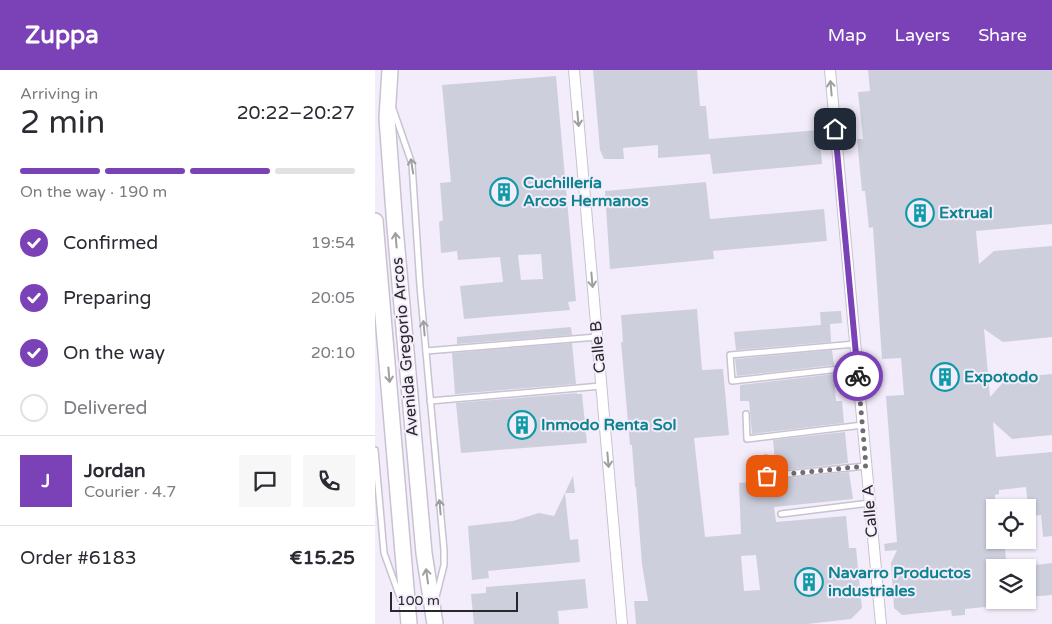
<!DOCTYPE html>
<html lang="en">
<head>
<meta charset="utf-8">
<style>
	:root { --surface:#fff; --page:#f7f7f7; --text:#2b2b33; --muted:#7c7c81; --line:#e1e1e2; --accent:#7b42b8 }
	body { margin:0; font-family:"Varela Round",sans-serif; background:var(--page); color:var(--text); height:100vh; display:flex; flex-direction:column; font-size:19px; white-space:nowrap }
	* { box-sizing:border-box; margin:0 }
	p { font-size:16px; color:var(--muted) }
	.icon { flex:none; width:28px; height:28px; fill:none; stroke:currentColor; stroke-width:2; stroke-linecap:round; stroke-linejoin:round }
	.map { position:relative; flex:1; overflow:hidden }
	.details { display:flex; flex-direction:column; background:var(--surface); width:375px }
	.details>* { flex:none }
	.controls { position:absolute; left:611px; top:429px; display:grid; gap:10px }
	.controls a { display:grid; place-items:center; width:50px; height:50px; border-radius:0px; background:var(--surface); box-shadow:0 1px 4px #0004; font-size:25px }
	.scale { position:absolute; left:15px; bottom:12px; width:128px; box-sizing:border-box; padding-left:5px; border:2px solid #2a272c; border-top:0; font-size:14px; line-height:18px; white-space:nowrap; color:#2a272c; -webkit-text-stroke:4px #f3ecfa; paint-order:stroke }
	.pin { position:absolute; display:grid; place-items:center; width:42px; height:42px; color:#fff; margin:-21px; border-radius:10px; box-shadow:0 2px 8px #0006 }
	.courier { position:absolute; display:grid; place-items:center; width:50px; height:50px; margin:-25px; border:4px solid #7b42b8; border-radius:50%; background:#fff; color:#222; box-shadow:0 1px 6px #0007 }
	.head em { font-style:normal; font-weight:600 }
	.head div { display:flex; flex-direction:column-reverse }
	.head { display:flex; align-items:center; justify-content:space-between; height:85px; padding:0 20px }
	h1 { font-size:32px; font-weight:600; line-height:38px }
	.bar { display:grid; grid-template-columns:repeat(4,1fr); gap:8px 5px; align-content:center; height:60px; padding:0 20px }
	.bar i { height:6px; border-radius:4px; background:var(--line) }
	.bar .current { background:var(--accent) }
	.bar p { grid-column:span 4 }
	.line { display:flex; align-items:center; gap:12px; padding:0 20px; border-top:1px solid var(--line) }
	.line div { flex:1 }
	.round { display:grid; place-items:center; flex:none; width:52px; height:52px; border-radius:0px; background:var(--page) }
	ol { padding:0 20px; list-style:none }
	li { display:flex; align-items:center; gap:15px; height:55px }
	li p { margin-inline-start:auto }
	li .icon { padding:5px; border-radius:50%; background:var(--accent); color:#fff; stroke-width:4 }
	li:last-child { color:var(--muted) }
	li i { width:28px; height:28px; border:2px solid var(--line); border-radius:50% }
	header { display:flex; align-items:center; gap:30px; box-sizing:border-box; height:70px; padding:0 25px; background:var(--accent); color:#fff }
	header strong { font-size:24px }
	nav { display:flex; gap:28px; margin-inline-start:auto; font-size:18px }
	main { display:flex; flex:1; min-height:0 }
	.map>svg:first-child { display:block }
	.building { fill:#cecfdd; fill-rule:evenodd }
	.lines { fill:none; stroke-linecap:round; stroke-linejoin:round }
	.service-casing { stroke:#c9c2d0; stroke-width:8 }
	.minor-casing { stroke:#c9c2d0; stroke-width:12 }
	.primary-casing { stroke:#c9c2d0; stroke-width:18 }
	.service { stroke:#fff; stroke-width:5 }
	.minor { stroke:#fff; stroke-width:10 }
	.primary { stroke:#fff; stroke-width:15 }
	.oneway { stroke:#9f9ea0 }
	.done { stroke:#706c74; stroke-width:5; stroke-dasharray:0 9 }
	.route { stroke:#7b42b8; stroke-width:6 }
	.labels { text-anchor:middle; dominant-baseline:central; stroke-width:4; stroke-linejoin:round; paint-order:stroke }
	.culture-label { font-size:16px; font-weight:bold; fill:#0d838f; stroke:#f3ecfa; text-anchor:start }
	.street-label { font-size:16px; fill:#2a272c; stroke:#f3ecfa }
</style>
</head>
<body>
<header>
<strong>Zuppa</strong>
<nav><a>Map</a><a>Layers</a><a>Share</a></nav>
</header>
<main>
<section class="details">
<div class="head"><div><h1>2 min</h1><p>Arriving in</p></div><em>20:22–20:27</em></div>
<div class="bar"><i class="current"></i><i class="current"></i><i class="current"></i><i></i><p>On the way · 190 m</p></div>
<ol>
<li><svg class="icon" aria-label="check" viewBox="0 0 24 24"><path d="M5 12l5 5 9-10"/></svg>Confirmed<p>19:54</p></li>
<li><svg class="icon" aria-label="check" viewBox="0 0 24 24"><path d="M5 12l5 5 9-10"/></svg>Preparing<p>20:05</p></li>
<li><svg class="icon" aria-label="check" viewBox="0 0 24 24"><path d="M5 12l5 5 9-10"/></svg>On the way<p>20:10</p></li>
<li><i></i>Delivered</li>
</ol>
<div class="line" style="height:90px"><b class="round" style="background:var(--accent);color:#fff">J</b><div><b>Jordan</b><p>Courier · 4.7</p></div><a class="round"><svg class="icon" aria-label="chat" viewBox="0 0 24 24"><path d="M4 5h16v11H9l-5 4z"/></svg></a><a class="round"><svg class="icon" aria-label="phone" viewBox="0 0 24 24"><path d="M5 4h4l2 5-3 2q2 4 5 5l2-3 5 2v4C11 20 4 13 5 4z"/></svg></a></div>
<div class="line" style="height:65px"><div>Order #6183</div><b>€15.25</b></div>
</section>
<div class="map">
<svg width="677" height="554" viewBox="0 0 677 554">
	<rect width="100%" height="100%" fill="#f3ecfa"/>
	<!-- building -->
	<g class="building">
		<path d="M218,0H322L325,36H331L334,69L444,60L447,94L338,104L335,84L283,88V75L248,78L249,89H229L225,80Z"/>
		<path d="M493,0H677V154L601,161L604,194L619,181L677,176V267L628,272L609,259L615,327L632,308L677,304V365L637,369L618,352L621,387L677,382V466L668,467L666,445L654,446L651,417L624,420V424L620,425V470H629L632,498H620V536L590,539V545L577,546L576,540L527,545L519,538L516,493L522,480L510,481L509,474L522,472L511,326L529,325L526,288L507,289L498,157L494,158L490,121H487L482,69H488L483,22L495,21Z"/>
		<path d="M181,6L201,231L193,232L195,240L89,249L85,216L128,212L125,187L83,190L82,181L66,183L64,152L68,150L65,113L76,112L67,15ZM166,184L168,209L146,210L143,185Z"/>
		<path d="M331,112L335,149L449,139L452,171L338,181L339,189L235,199L230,121Z"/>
		<path d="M322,239L327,300L348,299L354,365L319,368L330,467L366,464L364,413L474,402L478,429L399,437L401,452L471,446L474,478H481L487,538L476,549L432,554H261L259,531H273L267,494L261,417H260L257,375H255L246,272H248L246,245ZM381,485L385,520L369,521L366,486Z"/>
		<path d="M466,241L467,253L455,254L456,272L361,280L359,262L446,255L445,242Z"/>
		<path d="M196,257L197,265L82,274V267Z"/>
		<path d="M197,273L201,314L80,324L77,283Z"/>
		<path d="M457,280L459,295L362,306L360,289Z"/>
		<path d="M459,304L461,331H467L469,353L377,364L374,331H365V315Z"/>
		<path d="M202,323V324H207L212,373L86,383L81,333Z"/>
		<path d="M470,362L473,393L401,401L398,370Z"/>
		<path d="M198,406L200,423H190L195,470L203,469L205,492L113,501L114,508L97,510L93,456L138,451L164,443L179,446Z"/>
		<path d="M677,493V525L652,527V496Z"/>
		<path d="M210,509L213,538L183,541L184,554H99L96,524L111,523V517Z"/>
	</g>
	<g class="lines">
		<defs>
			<g id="service">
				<path d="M17,36L37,94L45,216L69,480V495L61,527"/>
				<path d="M480,274L355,285L357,311L482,297"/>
				<path d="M51,281L222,267"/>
				<path d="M55,331L226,316"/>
				<path d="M371,344L372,369L488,355"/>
				<path d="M0,380L9,483L27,533"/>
				<path d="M391,388L392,406L491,396"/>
				<path d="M406,444L495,433"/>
			</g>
			<g id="minor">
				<path d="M199,0L247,554"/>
				<path d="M455,0L506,554"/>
			</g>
			<g id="primary">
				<path d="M15,0L12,48L20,157L49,483L60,554"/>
				<path d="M0,151L34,554"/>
			</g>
		</defs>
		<!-- service casing -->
		<use href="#service" class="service-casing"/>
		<!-- minor casing -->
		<use href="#minor" class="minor-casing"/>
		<!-- primary casing -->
		<use href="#primary" class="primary-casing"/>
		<!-- service -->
		<use href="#service" class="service"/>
		<!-- minor -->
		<use href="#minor" class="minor"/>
		<!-- primary -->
		<use href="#primary" class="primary"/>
	</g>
	<!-- one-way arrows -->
	<defs><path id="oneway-shaft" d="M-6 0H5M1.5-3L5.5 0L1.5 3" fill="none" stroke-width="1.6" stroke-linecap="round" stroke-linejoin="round" transform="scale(1.25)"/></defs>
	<g class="oneway">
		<use href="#oneway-shaft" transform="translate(456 18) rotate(-95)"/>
		<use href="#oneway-shaft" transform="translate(203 49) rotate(85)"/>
		<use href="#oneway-shaft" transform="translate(37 96) rotate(-99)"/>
		<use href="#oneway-shaft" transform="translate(21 170) rotate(-95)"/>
		<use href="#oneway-shaft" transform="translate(217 210) rotate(85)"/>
		<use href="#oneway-shaft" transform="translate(49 258) rotate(-95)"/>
		<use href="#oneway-shaft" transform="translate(14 305) rotate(85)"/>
		<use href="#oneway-shaft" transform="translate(233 390) rotate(85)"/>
		<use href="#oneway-shaft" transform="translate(65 437) rotate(-95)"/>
		<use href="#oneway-shaft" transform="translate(52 506) rotate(-98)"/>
	</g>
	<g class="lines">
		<!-- done -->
		<path class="done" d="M392,406L491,396L483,306"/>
		<!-- route -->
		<path class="route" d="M460,59L483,306"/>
	</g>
	<!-- icons -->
	<defs>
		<symbol id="building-ring" viewBox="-11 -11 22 22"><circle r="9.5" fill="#f3ecfa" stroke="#0f9aa8" stroke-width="1.5"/><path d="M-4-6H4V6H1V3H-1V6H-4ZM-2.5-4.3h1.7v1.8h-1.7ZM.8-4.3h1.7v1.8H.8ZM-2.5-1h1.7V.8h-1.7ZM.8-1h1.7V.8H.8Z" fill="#0f9aa8"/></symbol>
	</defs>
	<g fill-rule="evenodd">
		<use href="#building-ring" x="113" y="106" width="32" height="32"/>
		<use href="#building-ring" x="529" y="127" width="32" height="32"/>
		<use href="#building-ring" x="554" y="291" width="32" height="32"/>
		<use href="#building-ring" x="131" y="339" width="32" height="32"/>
		<use href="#building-ring" x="418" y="496" width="32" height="32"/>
	</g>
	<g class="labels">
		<!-- culture labels -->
		<g class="culture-label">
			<text x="148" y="113">Cuchillería<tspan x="148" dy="18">Arcos Hermanos</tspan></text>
			<text x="564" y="143">Extrual</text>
			<text x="589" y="307">Expotodo</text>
			<text x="166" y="355">Inmodo Renta Sol</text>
			<text x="453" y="503">Navarro Productos<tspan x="453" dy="18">industriales</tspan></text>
		</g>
		<!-- street labels -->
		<g class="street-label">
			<text transform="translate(30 277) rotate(-95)">Avenida Gregorio Arcos</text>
			<text transform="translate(223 277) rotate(-95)">Calle B</text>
			<text transform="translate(495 441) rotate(-95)">Calle A</text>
		</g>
	</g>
</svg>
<div class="controls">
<a><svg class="icon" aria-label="locate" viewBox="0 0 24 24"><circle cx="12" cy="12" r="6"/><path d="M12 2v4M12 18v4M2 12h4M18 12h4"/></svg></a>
<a><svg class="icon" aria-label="layers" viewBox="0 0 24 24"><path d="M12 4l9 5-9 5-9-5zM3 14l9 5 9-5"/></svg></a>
</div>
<div class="scale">100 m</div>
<div class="pin" style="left:392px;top:406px;background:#ea580c"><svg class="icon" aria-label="bag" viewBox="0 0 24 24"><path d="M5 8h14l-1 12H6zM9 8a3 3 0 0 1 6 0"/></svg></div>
<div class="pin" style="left:460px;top:59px;background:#1f2937"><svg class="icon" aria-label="home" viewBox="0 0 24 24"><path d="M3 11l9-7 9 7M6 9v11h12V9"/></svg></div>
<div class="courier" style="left:483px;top:306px"><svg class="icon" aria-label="bike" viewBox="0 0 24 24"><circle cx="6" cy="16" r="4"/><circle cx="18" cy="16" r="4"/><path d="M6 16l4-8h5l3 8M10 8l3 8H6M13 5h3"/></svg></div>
</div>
</main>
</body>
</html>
